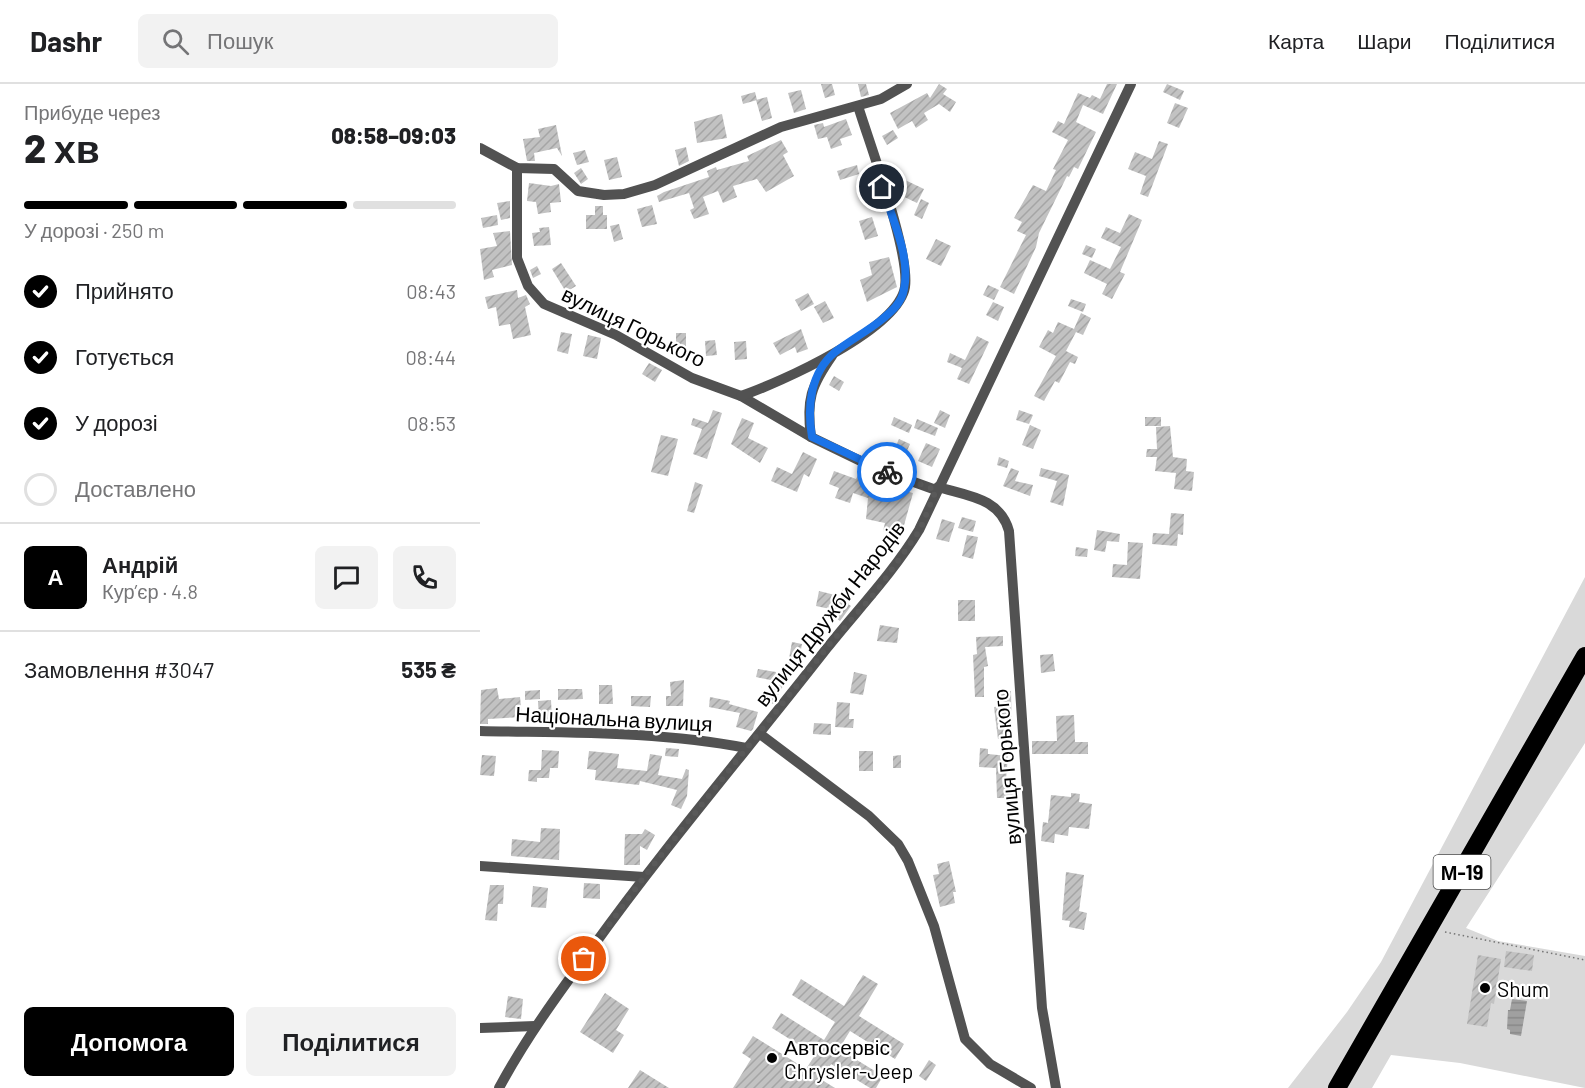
<!DOCTYPE html>
<html lang="uk">
<head>
<meta charset="utf-8">
<style>
	:root { --surface:#fff; --page:#f2f2f2; --text:#202124; --muted:#757577; --line:#e0e0e0; --accent:#000 }
	body { margin:0; font-family:Barlow,sans-serif; background:var(--page); color:var(--text); height:100vh; display:flex; flex-direction:column; font-size:22px; white-space:nowrap }
	* { box-sizing:border-box; margin:0 }
	p { font-size:20px; color:var(--muted) }
	.icon { flex:none; width:33px; height:33px; fill:none; stroke:currentColor; stroke-width:2; stroke-linecap:round; stroke-linejoin:round }
	.map { position:relative; flex:1; overflow:hidden }
	.sheet { display:flex; flex-direction:column; background:var(--surface); width:480px }
	.sheet>* { flex:none }
	.pin { position:absolute; display:grid; place-items:center; width:51px; height:51px; color:#fff; margin:-26px; border:3px solid #fff; border-radius:50%; box-shadow:0 2px 6px #0007 }
	.courier { position:absolute; display:grid; place-items:center; width:60px; height:60px; margin:-30px; border:4px solid #1a73e8; border-radius:50%; background:#fff; color:#222; box-shadow:0 2px 8px #0007 }
	.summary em { font-style:normal; font-weight:800 }
	.summary div { display:flex; flex-direction:column-reverse }
	.summary { display:flex; align-items:center; justify-content:space-between; height:102px; padding:0 24px }
	h1 { font-size:39px; font-weight:800; line-height:45px }
	.bar { display:grid; grid-template-columns:repeat(4,1fr); gap:9px 6px; align-content:center; height:72px; padding:0 24px }
	.bar i { height:8px; border-radius:4px; background:var(--line) }
	.bar .current { background:var(--accent) }
	.bar p { grid-column:span 4 }
	.line { display:flex; align-items:center; gap:15px; padding:0 24px; border-top:2px solid var(--line) }
	.line div { flex:1 }
	.round { display:grid; place-items:center; flex:none; width:63px; height:63px; border-radius:9px; background:var(--page) }
	ol { padding:0 24px; list-style:none }
	li { display:flex; align-items:center; gap:18px; height:66px }
	li p { margin-inline-start:auto }
	li .icon { padding:6px; border-radius:50%; background:var(--accent); color:#fff; stroke-width:4 }
	li:last-child { color:var(--muted) }
	li i { width:33px; height:33px; border:3px solid var(--line); border-radius:50% }
	.action { display:flex; gap:12px; margin-top:auto; padding:12px 24px }
	.action a { flex:1; height:69px; border-radius:9px; background:var(--accent); color:#fff; font-size:24px; font-weight:800; line-height:69px; text-align:center }
	.action a+a { background:var(--page); color:var(--text) }
	header { display:flex; align-items:center; gap:36px; box-sizing:border-box; height:84px; padding:0 30px; background:var(--surface); border-bottom:2px solid var(--line) }
	header strong { font-size:28px }
	nav { display:flex; gap:33px; margin-inline-start:auto; font-size:21px }
	.search { width:420px; height:54px; background:var(--page); display:flex; align-items:center; gap:15px; box-sizing:border-box; padding:0 21px; border-radius:9px; color:var(--muted); font-size:22px }
	main { display:flex; flex:1; min-height:0 }
	.map>svg:first-child { display:block }
	.grass { fill:#d9d9d9 }
	.water { fill:url(#water-rules) }
	.building { fill:url(#building-hatch) }
	.lines { fill:none; stroke-linecap:round; stroke-linejoin:round }
	.highway-casing { stroke:#dbdbdb; stroke-width:21 }
	.path { stroke:#747474; stroke-width:1.5; stroke-dasharray:1.5 3; stroke-linecap:butt }
	.street { stroke:#525252; stroke-width:10 }
	.highway { stroke:#000; stroke-width:18 }
	.done { stroke:#595959; stroke-width:6; stroke-dasharray:0 10.8 }
	.route { stroke:#1a73e8; stroke-width:8 }
	.poi-dot { fill:#000; stroke:#fff; stroke-width:2 }
	.labels { text-anchor:middle; dominant-baseline:central; stroke-width:4.5; stroke-linejoin:round; paint-order:stroke }
	.shield { fill:#fff; stroke:#4c4c4c; stroke-width:1.5 }
	.shield-label { font-size:20px; font-weight:bold; fill:#000 }
	.street-label { font-size:21px; fill:#000; stroke:#fff }
	.poi-label { font-size:21px; fill:#000; stroke:#fff; text-anchor:start }
</style>
</head>
<body>
<header>
<strong>Dashr</strong>
<div class="search"><svg class="icon" aria-label="search" viewBox="0 0 24 24"><circle cx="10" cy="10" r="6"/><path d="M15 15l6 6"/></svg>Пошук</div>
<nav><a>Карта</a><a>Шари</a><a>Поділитися</a></nav>
</header>
<main>
<section class="sheet">
<div class="summary"><div><h1>2 хв</h1><p>Прибуде через</p></div><em>08:58–09:03</em></div>
<div class="bar"><i class="current"></i><i class="current"></i><i class="current"></i><i></i><p>У дорозі · 250 m</p></div>
<ol>
<li><svg class="icon" aria-label="check" viewBox="0 0 24 24"><path d="M5 12l5 5 9-10"/></svg>Прийнято<p>08:43</p></li>
<li><svg class="icon" aria-label="check" viewBox="0 0 24 24"><path d="M5 12l5 5 9-10"/></svg>Готується<p>08:44</p></li>
<li><svg class="icon" aria-label="check" viewBox="0 0 24 24"><path d="M5 12l5 5 9-10"/></svg>У дорозі<p>08:53</p></li>
<li><i></i>Доставлено</li>
</ol>
<div class="line" style="height:108px"><b class="round" style="background:var(--accent);color:#fff">А</b><div><b>Андрій</b><p>Кур’єр · 4.8</p></div><a class="round"><svg class="icon" aria-label="chat" viewBox="0 0 24 24"><path d="M4 5h16v11H9l-5 4z"/></svg></a><a class="round"><svg class="icon" aria-label="phone" viewBox="0 0 24 24"><path d="M5 4h4l2 5-3 2q2 4 5 5l2-3 5 2v4C11 20 4 13 5 4z"/></svg></a></div>
<div class="line" style="height:78px"><div>Замовлення #3047</div><b>535 ₴</b></div>
<div class="action"><a>Допомога</a><a>Поділитися</a></div>
</section>
<div class="map">
<svg width="1105" height="1004" viewBox="0 0 1105 1004">
	<defs>
		<pattern id="water-rules" width="6" height="5" patternUnits="userSpaceOnUse" patternTransform="scale(1.5)"><rect width="6" height="5" fill="#a0a0a0"/><path d="M0 2.5h6" fill="none" stroke="#888"/></pattern>
		<pattern id="building-hatch" width="6" height="6" patternUnits="userSpaceOnUse" patternTransform="scale(1.5)"><rect width="6" height="6" fill="#c2c2c2"/><path d="M-1 1l2-2M0 6l6-6M5 7l2-2" fill="none" stroke="#a5a5a5"/></pattern>
	</defs>
	<rect width="100%" height="100%" fill="#fff"/>
	<!-- grass -->
	<path class="grass" d="M1105,493V659L986,844L1018,857L1105,872V1004L980,979L911,971L892,1004H808L867,928L901,878Z"/>
	<!-- water -->
	<path class="water" d="M1032,915L1047,917L1041,952L1030,950V946L1027,945L1028,926H1030Z"/>
	<!-- building -->
	<g class="building">
		<path d="M341,0H352L355,11L345,14Z"/>
		<path d="M378,0H386L389,11L381,13Z"/>
		<path d="M459,0L467,5L463,10L476,18L470,28L459,20L444,29L448,36L436,44L432,37L418,45L410,29L447,9L450,14Z"/>
		<path d="M627,0H637L623,30L603,21L596,38L616,48L598,85L594,83L589,93L587,92L559,149L556,163L534,210L520,203L546,151L537,147L542,138L534,134L553,101L566,107L576,86L573,85L588,56L572,48L578,37L584,40L598,9L610,14L612,11L620,15Z"/>
		<path d="M687,0L704,7L700,16L683,8Z"/>
		<path d="M321,6L326,25L314,29L308,9Z"/>
		<path d="M275,8L277,16L263,20L261,12Z"/>
		<path d="M287,13L292,34L282,37L276,16Z"/>
		<path d="M695,19L708,24L699,44L687,39Z"/>
		<path d="M242,30L247,54L217,59L214,38Z"/>
		<path d="M366,35L372,51L360,55L362,61L351,65L347,53L338,55L334,41L343,39L344,43Z"/>
		<path d="M76,41L82,72L77,64L54,69L55,77H47L43,55L60,53L58,45Z"/>
		<path d="M413,46L418,54L407,61L402,52Z"/>
		<path d="M301,56L308,68L303,71L314,92L286,108L277,95L253,102L257,113L243,119L238,107L223,113L229,130L214,135L210,126L214,124L209,109L179,118L177,112L184,108L229,93L227,87L236,83L237,86L269,77L267,72Z"/>
		<path d="M679,57L688,60L668,113L660,110L666,92L648,85L655,68L672,75Z"/>
		<path d="M206,63L209,77L199,82L195,66Z"/>
		<path d="M105,66L109,78L97,81L93,69Z"/>
		<path d="M137,73L142,93L129,96L124,76Z"/>
		<path d="M377,81L379,90L360,96L357,87Z"/>
		<path d="M101,84L108,95L101,100L94,89Z"/>
		<path d="M425,96L444,105L437,119L418,110Z"/>
		<path d="M49,99L71,102L79,100L81,118L70,119L71,128L58,130L56,118L47,117Z"/>
		<path d="M441,115L449,119L442,135L434,131Z"/>
		<path d="M30,117V134L21,136L17,119Z"/>
		<path d="M172,121L177,140L162,143L157,125Z"/>
		<path d="M115,122H123V131H127V145H106V131H115Z"/>
		<path d="M649,130L662,136L640,188L645,190L632,215L622,210L627,200L604,189L610,176L630,185L641,163L621,154L626,143L640,149Z"/>
		<path d="M17,131L18,141L3,144L1,134Z"/>
		<path d="M392,133L398,152L385,156L379,137Z"/>
		<path d="M139,140L143,155L134,158L130,142Z"/>
		<path d="M69,143L71,161L54,162L52,149L60,148L59,144Z"/>
		<path d="M30,147L32,181L12,186L14,193L4,196L0,165L17,162L13,149Z"/>
		<path d="M456,155L471,162L461,182L446,175Z"/>
		<path d="M606,161L616,165L612,174L602,170Z"/>
		<path d="M409,173L417,203L387,218L380,196L392,191L389,178Z"/>
		<path d="M81,179L96,202L86,208L72,185Z"/>
		<path d="M57,182L61,190L53,194L50,186Z"/>
		<path d="M508,201L519,206L514,216L503,211Z"/>
		<path d="M37,206L38,214L46,211L50,220L45,223L51,251L33,255L30,240L19,242L16,223L8,225L5,213Z"/>
		<path d="M328,209L334,220L321,227L315,216Z"/>
		<path d="M591,215L606,220L603,228L588,222Z"/>
		<path d="M345,217L354,234L343,239L334,223Z"/>
		<path d="M513,218L524,223L518,237L506,231Z"/>
		<path d="M601,229L611,234L603,251L596,248L586,267L598,273L595,280L590,278L579,299L575,297L564,317L554,312L576,272L559,263L568,246L573,249L578,238L594,245Z"/>
		<path d="M321,245L328,265L317,269L315,263L300,271L293,259Z"/>
		<path d="M81,248L92,250L88,270L77,267Z"/>
		<rect x="196" y="249" width="10" height="16"/>
		<path d="M108,251L121,254L117,275L103,272Z"/>
		<path d="M497,252L509,258L489,300L477,295L482,284L467,278L470,269L485,276Z"/>
		<path d="M235,256L237,271L226,272L225,257Z"/>
		<path d="M266,257L267,275L255,276L254,258Z"/>
		<path d="M169,279L182,286L175,298L162,290Z"/>
		<path d="M354,292L364,298L359,307L349,301Z"/>
		<path d="M233,326L242,329L227,375L213,370L222,345L211,341L213,334L228,339Z"/>
		<path d="M460,326L470,331L465,344L454,339Z"/>
		<path d="M539,326L553,331L549,340L536,336Z"/>
		<path d="M414,333L432,341L429,349L411,341Z"/>
		<rect x="665" y="333" width="16" height="9"/>
		<path d="M262,334L274,339L268,354L288,364L280,379L251,360Z"/>
		<path d="M437,335L458,344L455,352L434,344Z"/>
		<path d="M550,341L561,346L553,365L542,361Z"/>
		<path d="M690,342L693,373L707,375L706,387L714,388L712,407L694,405L696,389L675,387L677,373H666L667,365H677L676,343Z"/>
		<path d="M181,351L198,355L188,392L171,388Z"/>
		<path d="M419,355L430,360L423,376L412,371Z"/>
		<path d="M446,359L460,365L452,383L438,377Z"/>
		<path d="M323,368L337,375L329,393L324,390L317,408L291,397L297,383L312,390Z"/>
		<path d="M519,373L529,377L527,384L517,381Z"/>
		<path d="M531,384L539,387L535,397L553,401L550,412L523,402Z"/>
		<path d="M561,384L589,391L583,422L570,418L577,397L559,392Z"/>
		<path d="M354,387L376,395L378,391L389,396L388,400L423,411L425,407L433,409L421,452L403,447L405,439L386,435L388,414L373,409L370,419L355,414L359,404L349,400Z"/>
		<path d="M215,398L223,401L214,429L207,427Z"/>
		<path d="M691,429L704,430L703,451L698,450L697,462L672,460L673,449L689,450Z"/>
		<path d="M482,433L496,437L493,448L478,444Z"/>
		<path d="M462,435L475,439L469,458L456,455Z"/>
		<path d="M617,446L640,450L639,458L627,457L625,468L614,466Z"/>
		<path d="M487,451L498,453L493,475L482,472Z"/>
		<path d="M648,458L663,459L660,495L632,493L633,480L647,481Z"/>
		<path d="M596,463L608,465L607,473L595,472Z"/>
		<path d="M365,502L375,509L368,520L371,522L360,537L347,528L350,525L336,522L339,507L359,512Z"/>
		<rect x="478" y="516" width="17" height="21"/>
		<path d="M400,541L419,544L417,559L397,557Z"/>
		<path d="M523,552V562L505,563L508,582L504,583V613H495L493,571L497,570L496,553Z"/>
		<path d="M312,558L322,560L318,582L308,580Z"/>
		<path d="M573,570L575,587L561,589L560,571Z"/>
		<path d="M278,585L296,588L295,597L276,593Z"/>
		<path d="M374,588L387,591L383,611L370,609Z"/>
		<path d="M204,596L203,622H186V612H191L190,598Z"/>
		<path d="M293,598L303,602L293,620L284,615Z"/>
		<path d="M119,601H132L133,620H119Z"/>
		<path d="M17,604L19,615L40,613L42,633L8,635V640H0L1,606Z"/>
		<path d="M78,605H102L103,615L78,616Z"/>
		<path d="M60,606V615L45,616V607Z"/>
		<path d="M520,607H531L532,654L518,655L514,623L521,622Z"/>
		<path d="M151,612H171L170,623L151,622Z"/>
		<path d="M230,613L250,617L249,620L278,628L273,645L271,647L256,643L260,629L229,623Z"/>
		<path d="M71,616L72,636L59,637L58,617Z"/>
		<path d="M357,618L370,619L369,635H374L373,644L355,643Z"/>
		<path d="M594,631L595,658H608V670H552V657H577L576,632Z"/>
		<path d="M334,639L351,640V651L333,650Z"/>
		<path d="M186,664L199,665L198,673L185,672Z"/>
		<path d="M500,664L508,665V670L528,672L526,696H534V714H517L516,684L499,683Z"/>
		<path d="M62,666L79,667L78,684H70L69,694H57V698L48,697L49,686H61Z"/>
		<path d="M109,667L139,670L137,684L167,687L170,670L182,672L178,691L202,695L206,685L209,686L207,712L201,725L191,721L197,706L160,697L159,701L115,696L116,686L107,685Z"/>
		<rect x="379" y="667" width="14" height="20"/>
		<path d="M2,671L16,672L14,692L0,691Z"/>
		<path d="M421,671V684H413V672Z"/>
		<path d="M591,709L600,710L599,718L612,720L609,745L589,743L588,752L575,750L574,759L561,757L563,738L568,739L571,711L591,713Z"/>
		<path d="M61,744L80,745L79,776L31,772L32,755L60,758Z"/>
		<path d="M165,745L175,751L167,766L160,762V781H144L145,750H162Z"/>
		<path d="M469,777L476,808H473L475,819L460,823L453,791L459,790L457,780Z"/>
		<path d="M586,788L604,791L599,827L607,829L604,846L589,843L590,837L582,836Z"/>
		<path d="M104,799L120,800V815L103,814Z"/>
		<path d="M10,801H24L23,820H18L17,837L5,836Z"/>
		<path d="M53,802L68,804L66,824L51,823Z"/>
		<path d="M1026,867L1054,871L1052,887L1024,883Z"/>
		<path d="M998,871L1021,875L1014,920L1011,919L1007,943L987,940Z"/>
		<path d="M383,891L398,900L379,932L424,960L415,975L370,947L359,965L403,992L396,1004H390L351,980L342,996L355,1004H253L271,975L262,969L273,952L326,985L335,971L292,944L301,929L344,956L355,938L312,911L321,895L364,922Z"/>
		<path d="M125,909L149,925L136,946L144,951L133,969L100,948Z"/>
		<path d="M28,912L43,915L41,935L25,933Z"/>
		<path d="M449,976L456,981L446,997L439,992Z"/>
		<path d="M160,986L189,1004H148Z"/>
	</g>
	<g class="lines">
		<defs>
			<path id="highway" d="M857,1004L1105,572"/>
		</defs>
		<!-- highway casing -->
		<use href="#highway" class="highway-casing"/>
		<!-- path -->
		<path class="path" d="M965,848L1105,876"/>
		<!-- street -->
		<g class="street">
			<path d="M0,64L37,84L74,85L98,107L124,111L144,110L175,101L301,43L401,15L427,0"/>
			<path d="M37,84V174L48,202L64,220L136,251L212,294L261,312L331,353L395,384L456,406"/>
			<path d="M261,312C299,299 418,246 425,203C430,168 390,61 378,22"/>
			<path d="M331,353C326,316 331,302 352,272"/>
			<path d="M458,403C488,412 520,414 529,447L562,924L576,1004"/>
			<path d="M0,647C89,649 179,647 266,664"/>
			<path d="M280,650L389,732L418,760L428,777L454,842L485,955L510,980L551,1004"/>
			<path d="M0,782L164,793"/>
			<path d="M0,944L55,942"/>
			<path d="M19,1004C46,954 78,910 112,864C186,761 269,664 347,564C378,525 413,489 439,446L651,0"/>
		</g>
		<!-- highway -->
		<use href="#highway" class="highway"/>
	</g>
	<g class="lines">
		<!-- done -->
		<path class="done" d="M104,875L164,793L350,560L396,508L440,446L456,406L407,388"/>
		<!-- route -->
		<path class="route" d="M402,103C412,134 431,173 424,205C422,219 411,228 400,237C386,248 369,257 355,268C330,289 327,323 332,353L407,388"/>
	</g>
	<!-- markers -->
	<g class="poi-dot">
		<circle cx="1005" cy="904" r="6"/>
		<circle cx="292" cy="974" r="6"/>
	</g>
	<g class="labels">
		<!-- shield labels -->
		<rect class="shield" x="953.5" y="771" width="57" height="34" rx="4.5"/>
		<g class="shield-label">
			<text x="982" y="788">М-19</text>
		</g>
		<!-- street labels -->
		<g class="street-label">
			<text transform="translate(154 242) rotate(26)">вулиця Горького</text>
			<text transform="translate(349 529) rotate(-52)">вулиця Дружби Народів</text>
			<text transform="translate(134 634) rotate(3)">Національна вулиця</text>
			<text transform="translate(526 683) rotate(-95)">вулиця Горького</text>
		</g>
		<!-- poi labels -->
		<g class="poi-label">
			<text x="1017" y="904">Shum</text>
			<text x="304" y="962">Автосервіс<tspan x="304" dy="24">Chrysler-Jeep</tspan></text>
		</g>
	</g>
</svg>
<div class="pin" style="left:104px;top:875px;background:#ea580c"><svg class="icon" aria-label="bag" viewBox="0 0 24 24"><path d="M5 8h14l-1 12H6zM9 8a3 3 0 0 1 6 0"/></svg></div>
<div class="pin" style="left:402px;top:103px;background:#1f2937"><svg class="icon" aria-label="home" viewBox="0 0 24 24"><path d="M3 11l9-7 9 7M6 9v11h12V9"/></svg></div>
<div class="courier" style="left:407px;top:388px"><svg class="icon" aria-label="bike" viewBox="0 0 24 24"><circle cx="6" cy="16" r="4"/><circle cx="18" cy="16" r="4"/><path d="M6 16l4-8h5l3 8M10 8l3 8H6M13 5h3"/></svg></div>
</div>
</main>
</body>
</html>
